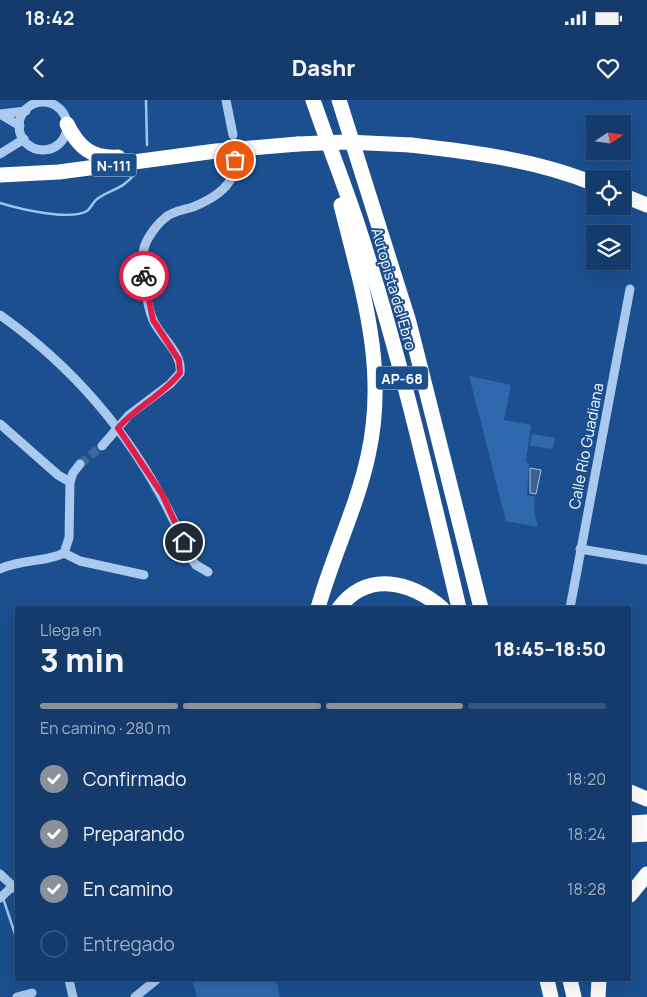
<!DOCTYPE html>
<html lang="es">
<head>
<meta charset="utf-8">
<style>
	:root { --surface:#143b6b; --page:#1d4271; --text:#f1f3f6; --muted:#9dadc1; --line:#33557e; --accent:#8c9099 }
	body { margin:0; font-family:Manrope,sans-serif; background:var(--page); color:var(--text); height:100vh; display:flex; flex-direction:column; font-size:19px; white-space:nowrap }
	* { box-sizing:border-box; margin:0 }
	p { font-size:16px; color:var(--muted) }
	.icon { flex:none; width:28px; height:28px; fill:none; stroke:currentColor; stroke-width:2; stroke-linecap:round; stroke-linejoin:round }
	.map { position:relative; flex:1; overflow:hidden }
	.sheet { position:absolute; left:15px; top:506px; width:616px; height:375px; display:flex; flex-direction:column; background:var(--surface); border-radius:0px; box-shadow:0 5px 20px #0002,0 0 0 1px var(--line) }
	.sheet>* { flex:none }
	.needle { width:32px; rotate:77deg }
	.tools { position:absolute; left:586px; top:15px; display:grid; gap:10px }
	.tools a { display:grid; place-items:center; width:45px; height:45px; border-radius:0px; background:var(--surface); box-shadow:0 5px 20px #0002,0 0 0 1px var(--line); font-size:25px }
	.pin { position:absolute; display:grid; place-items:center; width:42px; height:42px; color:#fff; margin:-21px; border:2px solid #fff; border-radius:50%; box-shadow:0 1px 5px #0007 }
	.courier { position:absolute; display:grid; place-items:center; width:50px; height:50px; margin:-25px; border:4px solid #e11d48; border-radius:50%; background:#fff; color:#222; box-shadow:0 1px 6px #0007 }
	.overview em { font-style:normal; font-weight:800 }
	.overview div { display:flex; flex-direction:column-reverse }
	.overview { display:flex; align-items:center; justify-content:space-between; height:85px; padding:0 25px }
	h1 { font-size:32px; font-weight:800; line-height:38px }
	.bar { display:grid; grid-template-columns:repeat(4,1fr); gap:8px 5px; align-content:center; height:60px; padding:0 25px }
	.bar i { height:6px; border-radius:4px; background:var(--line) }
	.bar .on { background:var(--accent) }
	.bar p { grid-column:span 4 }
	ol { padding:0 25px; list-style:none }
	li { display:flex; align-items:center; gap:15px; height:55px }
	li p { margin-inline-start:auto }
	li .icon { padding:5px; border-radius:50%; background:var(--accent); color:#fff; stroke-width:4 }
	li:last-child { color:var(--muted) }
	li i { width:28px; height:28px; border:2px solid var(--line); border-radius:50% }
	.status { display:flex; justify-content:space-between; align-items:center; height:35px; padding:0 25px; background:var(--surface); direction:ltr }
	.status svg { height:14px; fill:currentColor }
	header { display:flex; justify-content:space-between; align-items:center; height:65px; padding:0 25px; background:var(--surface); font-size:22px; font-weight:800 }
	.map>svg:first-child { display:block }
	.green { fill:#2e69ad }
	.water { fill:#3c6290; stroke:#9cc4f0 }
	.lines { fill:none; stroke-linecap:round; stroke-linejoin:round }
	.stream { stroke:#9cc4f0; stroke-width:2.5 }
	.minor-tunnel { stroke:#3d69a0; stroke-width:9; stroke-dasharray:9 4.5; stroke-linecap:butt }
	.minor { stroke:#a9c9ee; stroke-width:9 }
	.highway { stroke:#fff; stroke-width:15 }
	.highway-bridge { stroke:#fff; stroke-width:15 }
	.done { stroke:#afc1d8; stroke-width:5; stroke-dasharray:0 9 }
	.route { stroke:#e11d48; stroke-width:6 }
	.labels { text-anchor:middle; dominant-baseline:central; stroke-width:4; stroke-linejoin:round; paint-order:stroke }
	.shield { fill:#1b4f8f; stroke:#bbcadd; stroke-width:1 }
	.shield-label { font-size:14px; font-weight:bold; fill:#fff }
	.street-label { font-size:15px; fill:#fff; stroke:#1b4f8f }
</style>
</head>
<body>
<div class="status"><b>18:42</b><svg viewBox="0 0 49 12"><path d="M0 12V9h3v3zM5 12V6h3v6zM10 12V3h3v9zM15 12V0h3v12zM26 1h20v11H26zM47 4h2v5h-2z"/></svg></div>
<header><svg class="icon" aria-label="back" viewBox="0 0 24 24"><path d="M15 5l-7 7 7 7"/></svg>Dashr<svg class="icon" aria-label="heart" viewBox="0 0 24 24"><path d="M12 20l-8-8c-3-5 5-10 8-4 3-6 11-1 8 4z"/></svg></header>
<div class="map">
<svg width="647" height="897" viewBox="0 0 647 897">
	<rect width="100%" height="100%" fill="#1b4f8f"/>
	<!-- green -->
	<g class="green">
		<path d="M469,276L511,285L504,320L531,325L526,362L529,363L527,395L535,397L534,411L538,427L506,421Z"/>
		<path d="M532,334L555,338L553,349L530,346Z"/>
		<path d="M192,880H276L280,897H197Z"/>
	</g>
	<!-- water -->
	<path class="water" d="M530,368L541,370L536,394L530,393Z"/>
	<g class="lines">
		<!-- stream -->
		<g class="stream">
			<path d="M146,0L147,45"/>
			<path d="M0,103C19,109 70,121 87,111C91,108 93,102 97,99C113,88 120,91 135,74"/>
			<path d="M4,801L16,837"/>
		</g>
		<!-- minor-tunnel -->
		<path class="minor-tunnel" d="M80,364L102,346"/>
		<!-- minor -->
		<g class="minor">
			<path d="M226,0L233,35"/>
			<circle cx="43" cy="26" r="24"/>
			<path d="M20,26L0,14L26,11"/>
			<path d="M0,54L24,39"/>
			<path d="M0,215C86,276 150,359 190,457L196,465L208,472"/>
			<path d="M0,324L58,375L70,382"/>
			<path d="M102,346L129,315L170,284L180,273C183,253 161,238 153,220C147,206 139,160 145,145C148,137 157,124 165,118C172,111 184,110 193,107C215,98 236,85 235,60"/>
			<path d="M580,449L647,460"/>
			<path d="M64,453L80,461L144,475"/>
			<path d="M0,469C21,459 48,462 64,453L69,438L70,382L73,373L80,364"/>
			<path d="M570,508L630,189"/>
			<path d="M0,774L16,789"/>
			<path d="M0,798L13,786"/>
			<path d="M69,880L73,897"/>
			<path d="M17,897L32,893"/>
			<path d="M135,897L156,880"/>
		</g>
		<!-- highway -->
		<g class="highway">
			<path d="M313,0C328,44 346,88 360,132C400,255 429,382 459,508"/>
			<path d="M339,0L409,222L481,508"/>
			<path d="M67,24C78,47 92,59 118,57"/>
			<path d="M411,45C472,52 537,60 595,84"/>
			<path d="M0,75L59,72L216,51L298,44"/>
			<path d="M622,95L647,105"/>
			<path d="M318,508C332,457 357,407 368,356C388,268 362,189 341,105"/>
			<path d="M339,508C368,470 411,482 442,508"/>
			<path d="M630,692L647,699"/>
			<path d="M630,723L647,722"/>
			<path d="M630,735L647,734"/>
			<path d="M630,795L647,774"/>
			<path d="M547,880L551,897"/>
			<path d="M570,880L574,897"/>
			<path d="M598,897L599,880"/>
		</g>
		<!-- highway-bridge -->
		<path class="highway-bridge" d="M298,44L346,42L411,45"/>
	</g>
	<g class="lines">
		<!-- done -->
		<path class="done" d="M144,176C141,153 146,132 165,117C172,112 183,110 191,107C214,100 236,85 235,60"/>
		<!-- route -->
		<path class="route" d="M144,176L153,220L179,260L180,273C163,295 136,307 118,328L162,394L184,442"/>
	</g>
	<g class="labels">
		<!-- shield labels -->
		<g class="shield">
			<rect x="91.5" y="53.5" width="45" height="23" rx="4"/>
			<rect x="376" y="266.5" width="52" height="23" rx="4"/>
		</g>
		<g class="shield-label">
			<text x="114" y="65">N-111</text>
			<text x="402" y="278">AP-68</text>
		</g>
		<!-- street labels -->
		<g class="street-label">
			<text transform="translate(394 189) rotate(74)">Autopista del Ebro</text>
			<text transform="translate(586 346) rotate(-79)">Calle Río Guadiana</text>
		</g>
	</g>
</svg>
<div class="tools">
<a><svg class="needle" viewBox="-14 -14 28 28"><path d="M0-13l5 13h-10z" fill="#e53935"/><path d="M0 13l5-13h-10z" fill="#9dadc1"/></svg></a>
<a><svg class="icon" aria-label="locate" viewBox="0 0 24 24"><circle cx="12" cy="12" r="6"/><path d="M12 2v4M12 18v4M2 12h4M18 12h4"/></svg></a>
<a><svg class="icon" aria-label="layers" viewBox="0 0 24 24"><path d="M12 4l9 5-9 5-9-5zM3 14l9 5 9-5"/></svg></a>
</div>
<div class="pin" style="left:235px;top:60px;background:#ea580c"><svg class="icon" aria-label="bag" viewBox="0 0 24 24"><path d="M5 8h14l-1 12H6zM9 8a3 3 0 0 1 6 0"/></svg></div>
<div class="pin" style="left:184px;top:442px;background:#1f2937"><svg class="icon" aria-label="home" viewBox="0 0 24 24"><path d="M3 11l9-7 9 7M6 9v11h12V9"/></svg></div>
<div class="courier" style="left:144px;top:176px"><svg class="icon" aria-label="bike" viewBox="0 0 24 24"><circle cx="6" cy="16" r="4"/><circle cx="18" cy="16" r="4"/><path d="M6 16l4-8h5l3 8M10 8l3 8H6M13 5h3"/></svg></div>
<section class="sheet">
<div class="overview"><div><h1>3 min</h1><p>Llega en</p></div><em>18:45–18:50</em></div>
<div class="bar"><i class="on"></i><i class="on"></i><i class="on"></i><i></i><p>En camino · 280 m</p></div>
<ol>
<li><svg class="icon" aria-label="check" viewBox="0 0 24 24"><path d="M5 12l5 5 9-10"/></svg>Confirmado<p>18:20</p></li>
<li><svg class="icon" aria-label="check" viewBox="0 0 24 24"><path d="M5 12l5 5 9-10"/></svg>Preparando<p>18:24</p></li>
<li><svg class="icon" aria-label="check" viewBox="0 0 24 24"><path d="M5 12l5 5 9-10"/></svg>En camino<p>18:28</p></li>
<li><i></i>Entregado</li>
</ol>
</section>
</div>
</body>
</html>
